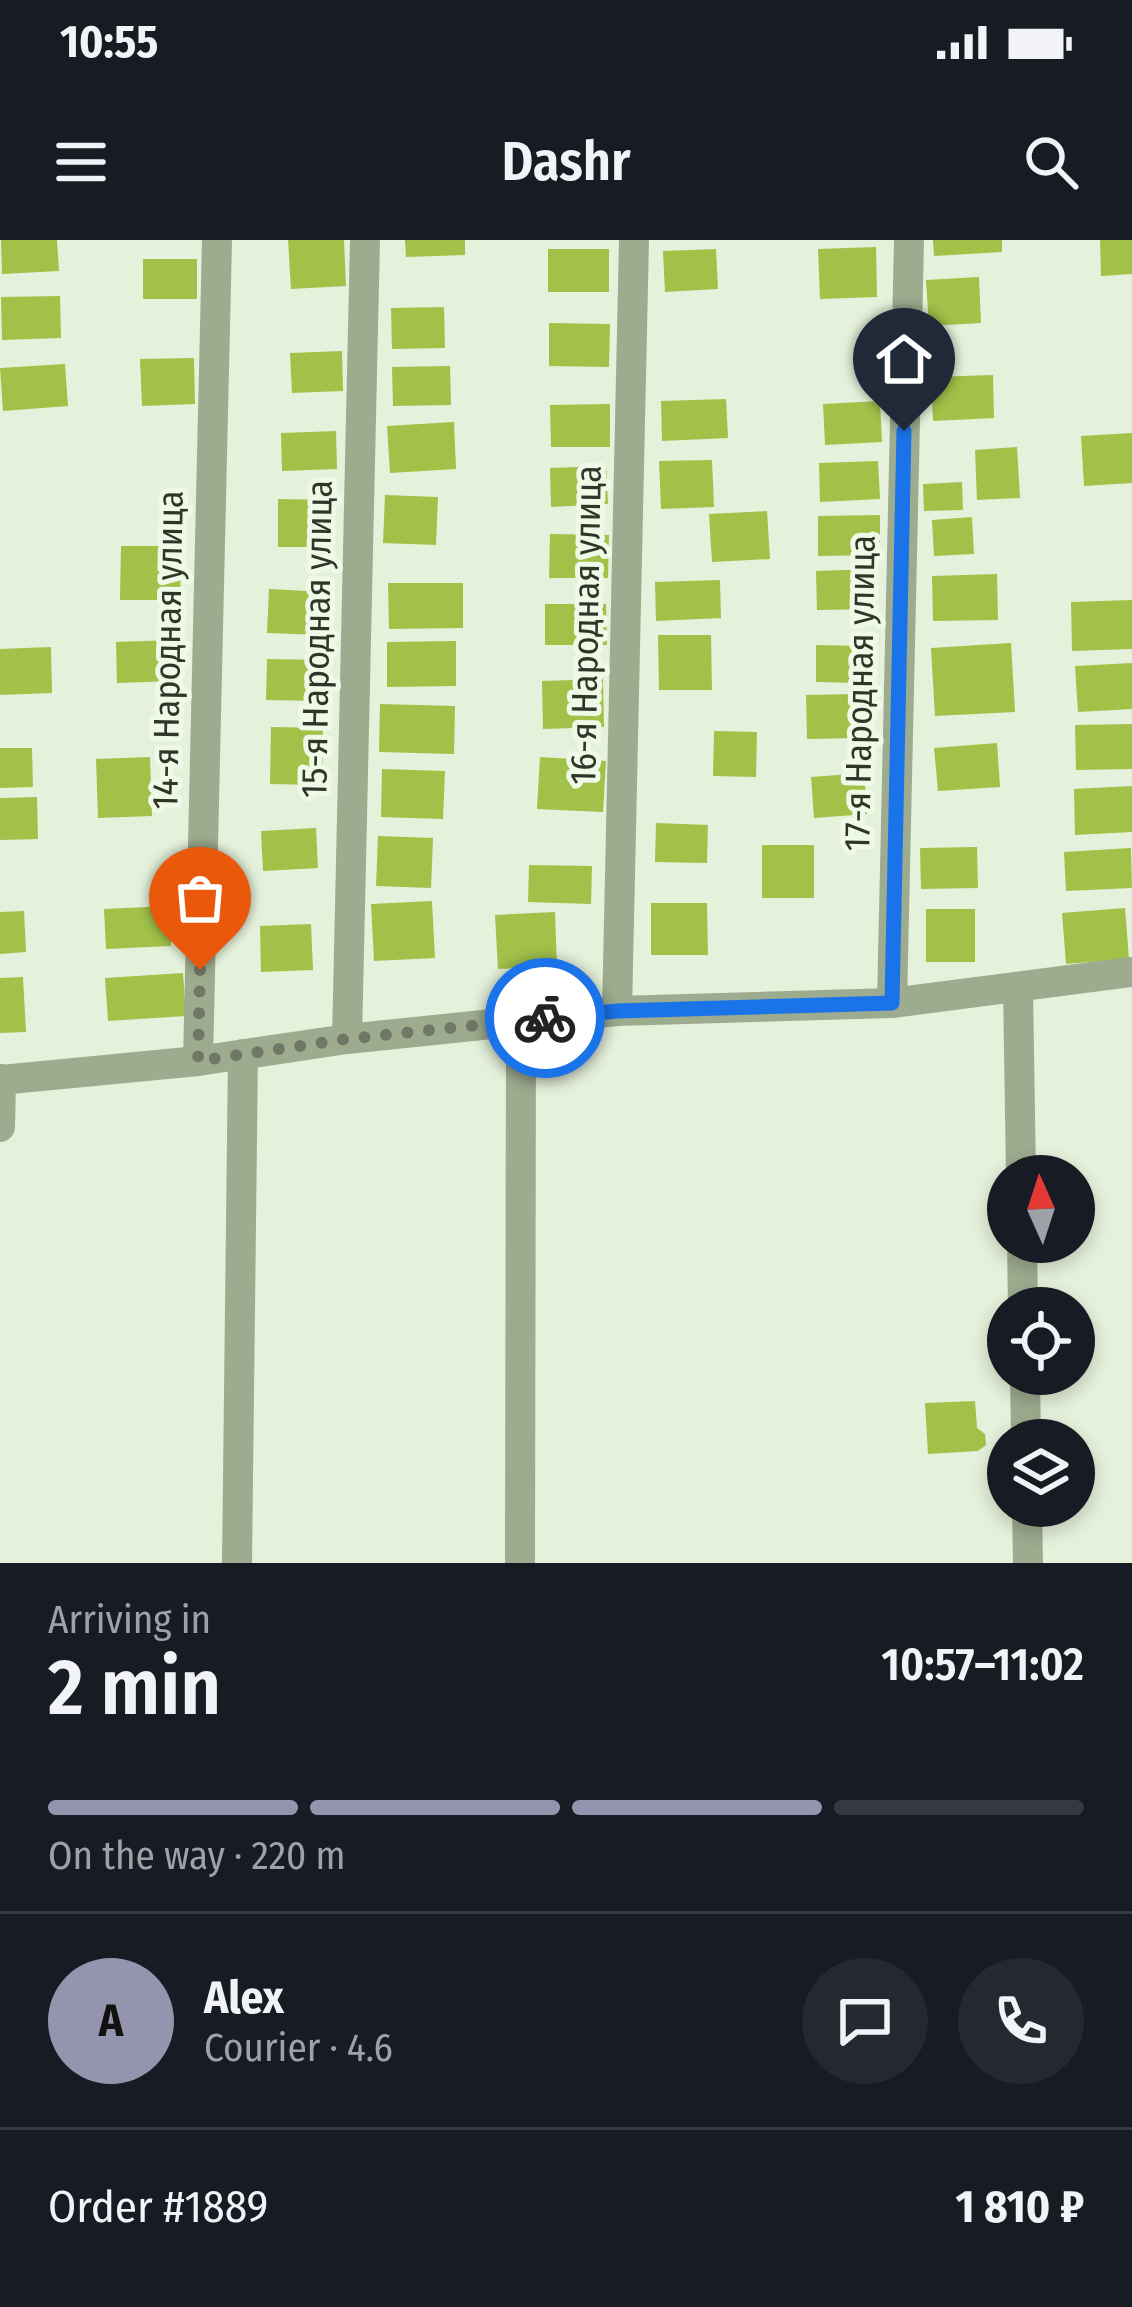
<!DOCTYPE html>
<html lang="en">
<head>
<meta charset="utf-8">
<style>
	:root { --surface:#171b24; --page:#242831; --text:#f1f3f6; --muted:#9ea1a6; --line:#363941; --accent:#9594ae }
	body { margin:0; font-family:"Fira Sans Condensed",sans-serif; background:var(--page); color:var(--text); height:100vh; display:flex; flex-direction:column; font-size:45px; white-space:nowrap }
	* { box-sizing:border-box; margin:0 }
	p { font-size:39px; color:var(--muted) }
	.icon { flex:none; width:66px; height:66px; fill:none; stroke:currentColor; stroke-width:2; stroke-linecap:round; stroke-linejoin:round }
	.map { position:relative; height:1323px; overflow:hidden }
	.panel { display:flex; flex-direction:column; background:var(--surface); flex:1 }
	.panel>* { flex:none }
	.needle { width:78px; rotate:357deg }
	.buttons { position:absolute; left:987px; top:915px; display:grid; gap:24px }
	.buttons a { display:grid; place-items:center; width:108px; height:108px; border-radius:50%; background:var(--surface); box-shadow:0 6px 18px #0003; font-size:60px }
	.pin { position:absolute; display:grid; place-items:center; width:102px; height:102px; color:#fff; margin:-123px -51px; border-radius:50% 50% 50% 0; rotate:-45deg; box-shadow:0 0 12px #0007 }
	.pin .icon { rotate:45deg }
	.courier { position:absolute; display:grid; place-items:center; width:120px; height:120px; margin:-60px; border:9px solid #1a73e8; border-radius:50%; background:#fff; color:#222; box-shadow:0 3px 15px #0007 }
	.overview em { font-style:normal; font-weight:600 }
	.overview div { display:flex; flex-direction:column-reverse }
	.overview { display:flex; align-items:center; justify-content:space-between; height:204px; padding:0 48px }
	h1 { font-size:78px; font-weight:600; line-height:90px }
	.bar { display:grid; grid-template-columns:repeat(4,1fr); gap:18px 12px; align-content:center; height:144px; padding:0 48px }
	.bar i { height:15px; border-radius:9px; background:var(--line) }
	.bar .active { background:var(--accent) }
	.bar p { grid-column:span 4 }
	.line { display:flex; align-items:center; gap:30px; padding:0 48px; border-top:3px solid var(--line) }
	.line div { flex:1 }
	.round { display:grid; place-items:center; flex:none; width:126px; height:126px; border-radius:63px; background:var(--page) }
	.status { display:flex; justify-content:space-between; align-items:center; height:84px; padding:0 60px; background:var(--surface); direction:ltr }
	.status svg { height:33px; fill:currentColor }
	header { display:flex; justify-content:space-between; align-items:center; height:156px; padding:0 48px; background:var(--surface); font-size:54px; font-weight:600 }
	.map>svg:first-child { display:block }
	.building { fill:#a1c149 }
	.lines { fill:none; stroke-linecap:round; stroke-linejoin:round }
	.minor { stroke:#9dab8e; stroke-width:30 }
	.done { stroke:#707767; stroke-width:12; stroke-dasharray:0 21.6 }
	.route { stroke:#1a73e8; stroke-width:15 }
	.labels { text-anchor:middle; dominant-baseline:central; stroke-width:10; stroke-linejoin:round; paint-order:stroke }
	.street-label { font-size:36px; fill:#313528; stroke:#eff9e7 }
</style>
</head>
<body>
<div class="status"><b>10:55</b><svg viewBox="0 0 49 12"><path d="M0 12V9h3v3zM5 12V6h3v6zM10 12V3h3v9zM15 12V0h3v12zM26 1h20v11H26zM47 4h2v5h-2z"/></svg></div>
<header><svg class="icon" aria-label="menu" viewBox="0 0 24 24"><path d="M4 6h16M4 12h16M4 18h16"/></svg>Dashr<svg class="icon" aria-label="search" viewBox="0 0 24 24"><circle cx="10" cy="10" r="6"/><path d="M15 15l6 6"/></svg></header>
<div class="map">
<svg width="1132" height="1323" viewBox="0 0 1132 1323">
	<rect width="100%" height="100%" fill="#e5f1db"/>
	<!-- building -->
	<g class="building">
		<path d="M1,0H57L59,31L2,34Z"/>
		<path d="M288,0H344L346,46L291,49Z"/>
		<path d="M405,0H465V15L406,17Z"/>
		<path d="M933,0H1002V12L934,16Z"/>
		<path d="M1100,0H1132V34L1101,36Z"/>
		<path d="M876,7L877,57L820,59L818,9Z"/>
		<rect x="548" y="9" width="61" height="43"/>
		<path d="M716,9L718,49L665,52L663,11Z"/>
		<rect x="143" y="19" width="54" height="40"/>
		<path d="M979,37L981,83L929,86L926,40Z"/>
		<path d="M60,56L61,98L2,100L1,57Z"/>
		<path d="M444,67L445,108L392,109L391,68Z"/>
		<path d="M549,83L610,84L609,127L549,126Z"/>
		<path d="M342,111L343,151L292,153L290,113Z"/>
		<path d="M194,118L195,164L142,166L140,119Z"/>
		<path d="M65,124L68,166L3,171L0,128Z"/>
		<path d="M450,126L451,165L393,166L392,127Z"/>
		<path d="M993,135L994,178L933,181L931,137Z"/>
		<path d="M726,159L728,198L662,201L661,161Z"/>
		<path d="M880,161L882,202L825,205L823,164Z"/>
		<path d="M610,164V207H551L550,165Z"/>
		<path d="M454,182L456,229L390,233L387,186Z"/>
		<path d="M336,191L337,229L282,231L281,193Z"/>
		<path d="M1132,193V243L1084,246L1081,196Z"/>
		<path d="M1017,207L1020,258L977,260L975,210Z"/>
		<path d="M712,220L714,267L661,269L659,221Z"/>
		<path d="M878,221L880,259L820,262L819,223Z"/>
		<path d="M606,226L608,264L551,267L550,228Z"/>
		<path d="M962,242L963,270L924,271L923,244Z"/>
		<path d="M385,255L438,257L436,305L383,303Z"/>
		<path d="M278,259L330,260V307H278Z"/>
		<path d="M767,271L770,319L712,322L709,274Z"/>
		<path d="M880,275V315L818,316V276Z"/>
		<path d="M972,277L974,314L934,316L932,280Z"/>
		<path d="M550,294L609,295L608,338H549Z"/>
		<path d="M121,306H181L180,360H120Z"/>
		<path d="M876,329V369L817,370L816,331Z"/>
		<path d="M997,334L998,380L933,381L932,336Z"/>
		<path d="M720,340L721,378L656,381L655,342Z"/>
		<path d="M388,343H463V388L389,389Z"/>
		<path d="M269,349L325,352L323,395L267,393Z"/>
		<path d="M1132,360V409L1072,411L1071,362Z"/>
		<path d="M545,364H606L607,405H545Z"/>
		<path d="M658,395H711L712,450H659Z"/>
		<path d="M172,400L173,441L117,443L116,402Z"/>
		<path d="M456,401V446L387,447V402Z"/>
		<path d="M1011,403L1015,472L935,476L931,408Z"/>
		<path d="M816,405L862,406L861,443L816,442Z"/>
		<path d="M51,407L52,453L0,455V409Z"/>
		<path d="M267,419L324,420L323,461L266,460Z"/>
		<path d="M1132,423V469L1078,472L1075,426Z"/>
		<path d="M603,439L604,487L543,489L542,441Z"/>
		<path d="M857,454L858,498L807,499L806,455Z"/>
		<path d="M380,464L455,466L454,514L379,512Z"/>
		<path d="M1132,484V529L1076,530L1075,485Z"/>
		<path d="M271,487L323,488L322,545L270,544Z"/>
		<path d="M714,491L757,492L756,537L713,536Z"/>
		<path d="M997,503L1000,547L938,551L934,508Z"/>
		<path d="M0,508H32L33,547L0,548Z"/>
		<path d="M150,517L152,576L98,578L96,519Z"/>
		<path d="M540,517L606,521L603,572L537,569Z"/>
		<path d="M382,529L445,531L443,579L381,577Z"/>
		<path d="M864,533L867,574L814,578L811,537Z"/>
		<path d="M1132,546V592L1075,595L1074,549Z"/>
		<path d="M37,557L38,599L0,600V558Z"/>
		<path d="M656,583L708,585L707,623L655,622Z"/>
		<path d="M316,588L318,628L263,631L261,591Z"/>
		<path d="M378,596L433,598L431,648L376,646Z"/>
		<rect x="762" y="605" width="52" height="53"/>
		<path d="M977,607L978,648L921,649L920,608Z"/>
		<path d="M1131,608L1132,648L1066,651L1064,612Z"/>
		<path d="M529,625L592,626L591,664L528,662Z"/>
		<path d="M432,661L435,718L374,721L371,664Z"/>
		<path d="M651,663H707L708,715H651Z"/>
		<path d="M169,666L171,706L106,709L104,669Z"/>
		<path d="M1125,668L1129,719L1066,724L1062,673Z"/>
		<rect x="926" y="669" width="49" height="53"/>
		<path d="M24,671L26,712L0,714V672Z"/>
		<path d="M555,672L557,726L498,729L495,675Z"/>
		<path d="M311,684L313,730L261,732L260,686Z"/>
		<path d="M183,733L186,776L108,781L105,738Z"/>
		<path d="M23,737L26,792L0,793V738Z"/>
		<path d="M975,1161L977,1188L985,1194L986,1205L978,1211L928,1214L925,1163Z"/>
	</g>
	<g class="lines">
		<!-- minor -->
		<g class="minor">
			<path d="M1018,747L1021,936"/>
			<path d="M892,763L909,0"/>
			<path d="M617,771L634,0"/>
			<path d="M347,799L365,0"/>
			<path d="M198,821L217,0"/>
			<path d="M0,840L198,821L347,799L617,771L892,763L1132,732"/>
			<path d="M0,887L1,839"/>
			<path d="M1022,1002L1023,1068"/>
			<path d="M1025,1134L1026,1200"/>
			<path d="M1027,1266L1028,1323"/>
			<path d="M237,1323L243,814"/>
			<path d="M520,1323L521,781"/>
		</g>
	</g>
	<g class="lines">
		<!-- done -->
		<path class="done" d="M200,730L198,821L347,799L545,778"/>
		<!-- route -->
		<path class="route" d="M545,778L617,771L892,763L904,191"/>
	</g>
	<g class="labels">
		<!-- street labels -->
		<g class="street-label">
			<text transform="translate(586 385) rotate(-89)">16-я Народная улица</text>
			<text transform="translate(317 399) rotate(-89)">15-я Народная улица</text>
			<text transform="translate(168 410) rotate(-89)">14-я Народная улица</text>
			<text transform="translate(860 453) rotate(-89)">17-я Народная улица</text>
		</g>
	</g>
</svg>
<div class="buttons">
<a><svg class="needle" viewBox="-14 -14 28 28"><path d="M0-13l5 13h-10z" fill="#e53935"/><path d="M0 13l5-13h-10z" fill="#9ea1a6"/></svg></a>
<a><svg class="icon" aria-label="locate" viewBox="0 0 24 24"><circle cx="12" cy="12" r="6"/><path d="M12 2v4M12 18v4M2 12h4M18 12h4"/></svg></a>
<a><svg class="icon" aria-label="layers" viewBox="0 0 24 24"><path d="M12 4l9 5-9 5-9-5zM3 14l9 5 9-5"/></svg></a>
</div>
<div class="pin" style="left:200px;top:730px;background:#ea580c"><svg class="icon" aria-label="bag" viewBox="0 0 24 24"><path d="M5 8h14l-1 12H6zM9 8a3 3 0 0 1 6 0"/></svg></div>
<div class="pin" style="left:904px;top:191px;background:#1f2937"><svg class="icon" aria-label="home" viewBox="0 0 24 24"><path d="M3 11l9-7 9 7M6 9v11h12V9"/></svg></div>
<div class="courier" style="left:545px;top:778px"><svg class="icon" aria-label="bike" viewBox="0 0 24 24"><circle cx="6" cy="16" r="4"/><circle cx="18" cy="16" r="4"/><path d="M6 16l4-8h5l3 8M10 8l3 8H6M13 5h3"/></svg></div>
</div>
<section class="panel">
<div class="overview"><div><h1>2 min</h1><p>Arriving in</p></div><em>10:57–11:02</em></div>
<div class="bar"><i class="active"></i><i class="active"></i><i class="active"></i><i></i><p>On the way · 220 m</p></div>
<div class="line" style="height:216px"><b class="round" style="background:var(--accent);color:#111">A</b><div><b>Alex</b><p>Courier · 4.6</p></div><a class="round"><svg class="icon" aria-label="chat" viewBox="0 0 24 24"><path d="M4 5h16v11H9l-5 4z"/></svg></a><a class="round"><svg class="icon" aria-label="phone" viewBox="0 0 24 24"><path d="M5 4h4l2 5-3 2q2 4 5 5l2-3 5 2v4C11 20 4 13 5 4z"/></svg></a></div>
<div class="line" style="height:156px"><div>Order #1889</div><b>1 810 ₽</b></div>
</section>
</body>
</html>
